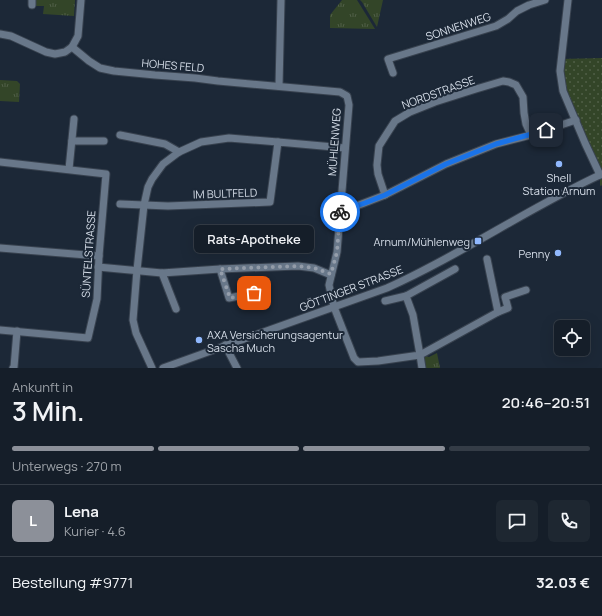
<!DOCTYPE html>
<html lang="de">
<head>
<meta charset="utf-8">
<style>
	:root { --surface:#151e29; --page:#1e2731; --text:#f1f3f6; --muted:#9da2a8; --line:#343c46; --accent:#8c9099 }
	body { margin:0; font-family:Manrope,sans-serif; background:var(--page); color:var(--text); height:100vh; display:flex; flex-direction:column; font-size:15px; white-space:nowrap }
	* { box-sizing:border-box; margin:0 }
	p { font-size:13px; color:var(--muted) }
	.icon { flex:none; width:22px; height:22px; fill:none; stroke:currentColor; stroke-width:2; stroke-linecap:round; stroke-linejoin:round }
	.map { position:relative; height:368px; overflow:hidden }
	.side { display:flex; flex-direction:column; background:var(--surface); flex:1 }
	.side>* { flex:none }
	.fabs { position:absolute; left:554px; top:320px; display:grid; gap:8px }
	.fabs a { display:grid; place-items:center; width:36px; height:36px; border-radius:6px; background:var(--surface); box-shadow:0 4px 16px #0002,0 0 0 1px var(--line); font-size:20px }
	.pin { position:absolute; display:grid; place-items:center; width:34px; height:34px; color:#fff; margin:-17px; border-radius:8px; box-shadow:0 2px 6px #0006 }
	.courier { position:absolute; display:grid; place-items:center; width:40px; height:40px; margin:-20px; border:3px solid #1a73e8; border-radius:50%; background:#fff; color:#222; box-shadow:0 1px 5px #0007 }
	.bubble { position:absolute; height:28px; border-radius:6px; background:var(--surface); box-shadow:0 4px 16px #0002,0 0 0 1px var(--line); font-size:13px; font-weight:600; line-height:28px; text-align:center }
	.summary em { font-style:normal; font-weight:600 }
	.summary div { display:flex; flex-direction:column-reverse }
	.summary { display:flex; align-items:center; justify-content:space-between; height:68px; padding:0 12px }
	h1 { font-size:26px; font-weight:600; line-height:30px }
	.bar { display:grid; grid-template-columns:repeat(4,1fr); gap:6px 4px; align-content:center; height:48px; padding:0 12px }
	.bar i { height:5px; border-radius:3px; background:var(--line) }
	.bar .active { background:var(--accent) }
	.bar p { grid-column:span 4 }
	.line { display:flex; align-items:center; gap:10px; padding:0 12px; border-top:1px solid var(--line) }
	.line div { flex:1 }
	.round { display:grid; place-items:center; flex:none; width:42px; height:42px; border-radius:6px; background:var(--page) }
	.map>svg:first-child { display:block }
	.grass { fill:url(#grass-dots) }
	.park { fill:url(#park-tufts) }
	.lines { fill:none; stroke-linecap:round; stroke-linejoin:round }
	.minor-casing { stroke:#38424f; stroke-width:9 }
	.minor { stroke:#687789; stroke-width:7 }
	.done { stroke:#959eab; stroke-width:4; stroke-dasharray:0 7.2 }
	.route { stroke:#1a73e8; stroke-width:5 }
	.poi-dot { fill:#90b8fd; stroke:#1c2837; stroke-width:1.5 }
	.labels { text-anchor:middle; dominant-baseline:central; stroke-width:4; stroke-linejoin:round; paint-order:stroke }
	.street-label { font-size:11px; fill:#d6dee9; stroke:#1c2837 }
	.poi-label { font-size:11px; fill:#d6dee9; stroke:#1c2837; text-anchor:end }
</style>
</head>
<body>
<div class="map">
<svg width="602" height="368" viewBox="0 0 602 368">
	<defs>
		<pattern id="grass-dots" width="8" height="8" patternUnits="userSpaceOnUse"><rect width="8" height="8" fill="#334528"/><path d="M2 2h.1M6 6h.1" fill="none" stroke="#505f47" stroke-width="1.8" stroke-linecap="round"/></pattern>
		<pattern id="park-tufts" width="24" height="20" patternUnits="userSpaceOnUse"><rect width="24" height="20" fill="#334528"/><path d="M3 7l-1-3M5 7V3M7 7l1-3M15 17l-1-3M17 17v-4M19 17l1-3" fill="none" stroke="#505f47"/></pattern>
	</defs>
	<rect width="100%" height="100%" fill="#1c2837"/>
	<!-- grass -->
	<path class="grass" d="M602,58V185L600,186V175L563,91L561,59Z"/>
	<!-- park -->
	<g class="park">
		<path d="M34,0H75L74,16L43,14L44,6H34Z"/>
		<path d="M342,0H357L375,29L330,28V15Z"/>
		<path d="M360,0H383L377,27L362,2Z"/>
		<path d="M0,80L17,81L20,84L19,102L0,101Z"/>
		<path d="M437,353L440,368H423L422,361L425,356L429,357Z"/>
	</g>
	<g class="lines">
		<defs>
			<g id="minor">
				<path d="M568,0L560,71L563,91L585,143L600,175"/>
				<path d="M32,5V0"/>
				<path d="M0,34L11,36L46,52L55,54L65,52L72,47L78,36L81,0"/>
				<path d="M72,47L89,61L100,68L114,71L155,75L195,78L218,81L340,92L347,96L349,105L337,252L329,285L334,307L354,358L358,362L378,361L420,355L413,315L406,296L455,269"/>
				<path d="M393,73L388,59L496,26L508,19L517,11L529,5L545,0"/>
				<path d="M279,86L281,0"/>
				<path d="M120,135L165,144L179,152"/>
				<path d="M72,141H104"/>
				<path d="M0,162L106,174L99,256L97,299L88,338L0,330"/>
				<path d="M69,169L74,119"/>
				<path d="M385,195L378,174L377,165L379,146L386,135L395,121L410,112L435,102L476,89L503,81L509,82L516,85L523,97L524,113L526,124L531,135"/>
				<path d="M120,204L168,206L270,202L278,142L345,148"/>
				<path d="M340,207L359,205L385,195L446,164L496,144L531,135L576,120"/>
				<path d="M0,248L99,256"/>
				<path d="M98,267L162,273L220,269L298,266L314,268L331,275"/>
				<path d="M220,269L229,298L254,293"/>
				<path d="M162,273L176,309"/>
				<path d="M385,301L406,296"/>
				<path d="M498,312L508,308L505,297L526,290"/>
				<path d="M225,345L237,368"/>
				<path d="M13,368L14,367L17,331"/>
				<path d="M152,368L136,333L133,320L137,270L144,205L148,187L152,179L163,164L179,152L201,142L229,138L278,142"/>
				<path d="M163,368L387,288C461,255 528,208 602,174"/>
				<path d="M422,368L420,355L498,312L487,259"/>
			</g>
		</defs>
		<!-- minor casing -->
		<use href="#minor" class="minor-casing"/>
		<!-- minor -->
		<use href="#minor" class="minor"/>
	</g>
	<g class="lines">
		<!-- done -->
		<path class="done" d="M254,293L230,298L220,269L298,266L314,268L331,274L337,252L340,212"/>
		<!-- route -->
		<path class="route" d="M340,212V207L359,205L365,203L385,195L446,164L496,144L546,130"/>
	</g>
	<!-- markers -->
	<g class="poi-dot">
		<circle cx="559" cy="164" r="4"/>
		<rect x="474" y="237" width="8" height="8" rx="2"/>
		<circle cx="558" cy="253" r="4"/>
		<circle cx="199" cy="340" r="4"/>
	</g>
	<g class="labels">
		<!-- street labels -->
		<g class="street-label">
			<text transform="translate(458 26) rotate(-18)">SONNENWEG</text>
			<text transform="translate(173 65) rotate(5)">HOHES FELD</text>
			<text transform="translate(438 92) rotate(-20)">NORDSTRASSE</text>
			<text transform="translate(334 142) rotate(-86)">MÜHLENWEG</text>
			<text transform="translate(225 193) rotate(-2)">IM BULTFELD</text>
			<text transform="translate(88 254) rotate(-86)">SÜNTELSTRASSE</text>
			<text transform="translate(351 288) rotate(-21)">GÖTTINGER STRASSE</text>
		</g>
		<!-- poi labels -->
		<g class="poi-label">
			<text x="559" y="177" text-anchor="middle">Shell<tspan x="559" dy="13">Station Arnum</tspan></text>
			<text x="470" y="241">Arnum/Mühlenweg</text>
			<text x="550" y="253">Penny</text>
			<text x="207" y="334" text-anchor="start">AXA Versicherungsagentur<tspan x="207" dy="13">Sascha Much</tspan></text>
		</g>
	</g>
</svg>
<div class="fabs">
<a><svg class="icon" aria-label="locate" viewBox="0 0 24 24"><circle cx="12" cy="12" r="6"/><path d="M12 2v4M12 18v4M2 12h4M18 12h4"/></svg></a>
</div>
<div class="pin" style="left:254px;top:293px;background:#ea580c"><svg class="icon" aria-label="bag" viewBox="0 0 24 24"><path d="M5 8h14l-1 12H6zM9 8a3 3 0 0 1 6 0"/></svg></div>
<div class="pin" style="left:546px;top:130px;background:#1f2937"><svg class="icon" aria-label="home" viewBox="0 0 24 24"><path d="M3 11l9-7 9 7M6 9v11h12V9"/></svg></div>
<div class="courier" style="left:340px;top:212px"><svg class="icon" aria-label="bike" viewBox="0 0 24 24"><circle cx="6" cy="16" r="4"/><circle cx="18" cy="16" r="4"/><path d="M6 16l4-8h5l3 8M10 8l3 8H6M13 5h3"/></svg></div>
<div class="bubble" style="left:194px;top:225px;width:120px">Rats-Apotheke</div>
</div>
<section class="side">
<div class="summary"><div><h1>3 Min.</h1><p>Ankunft in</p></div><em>20:46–20:51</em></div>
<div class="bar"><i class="active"></i><i class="active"></i><i class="active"></i><i></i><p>Unterwegs · 270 m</p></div>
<div class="line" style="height:72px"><b class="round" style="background:var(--accent);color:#fff">L</b><div><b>Lena</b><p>Kurier · 4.6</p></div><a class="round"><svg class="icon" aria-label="chat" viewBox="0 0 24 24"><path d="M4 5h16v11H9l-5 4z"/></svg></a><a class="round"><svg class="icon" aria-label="phone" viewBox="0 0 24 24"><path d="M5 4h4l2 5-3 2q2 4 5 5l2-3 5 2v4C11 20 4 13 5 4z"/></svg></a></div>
<div class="line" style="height:52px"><div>Bestellung #9771</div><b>32.03 €</b></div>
</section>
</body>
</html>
